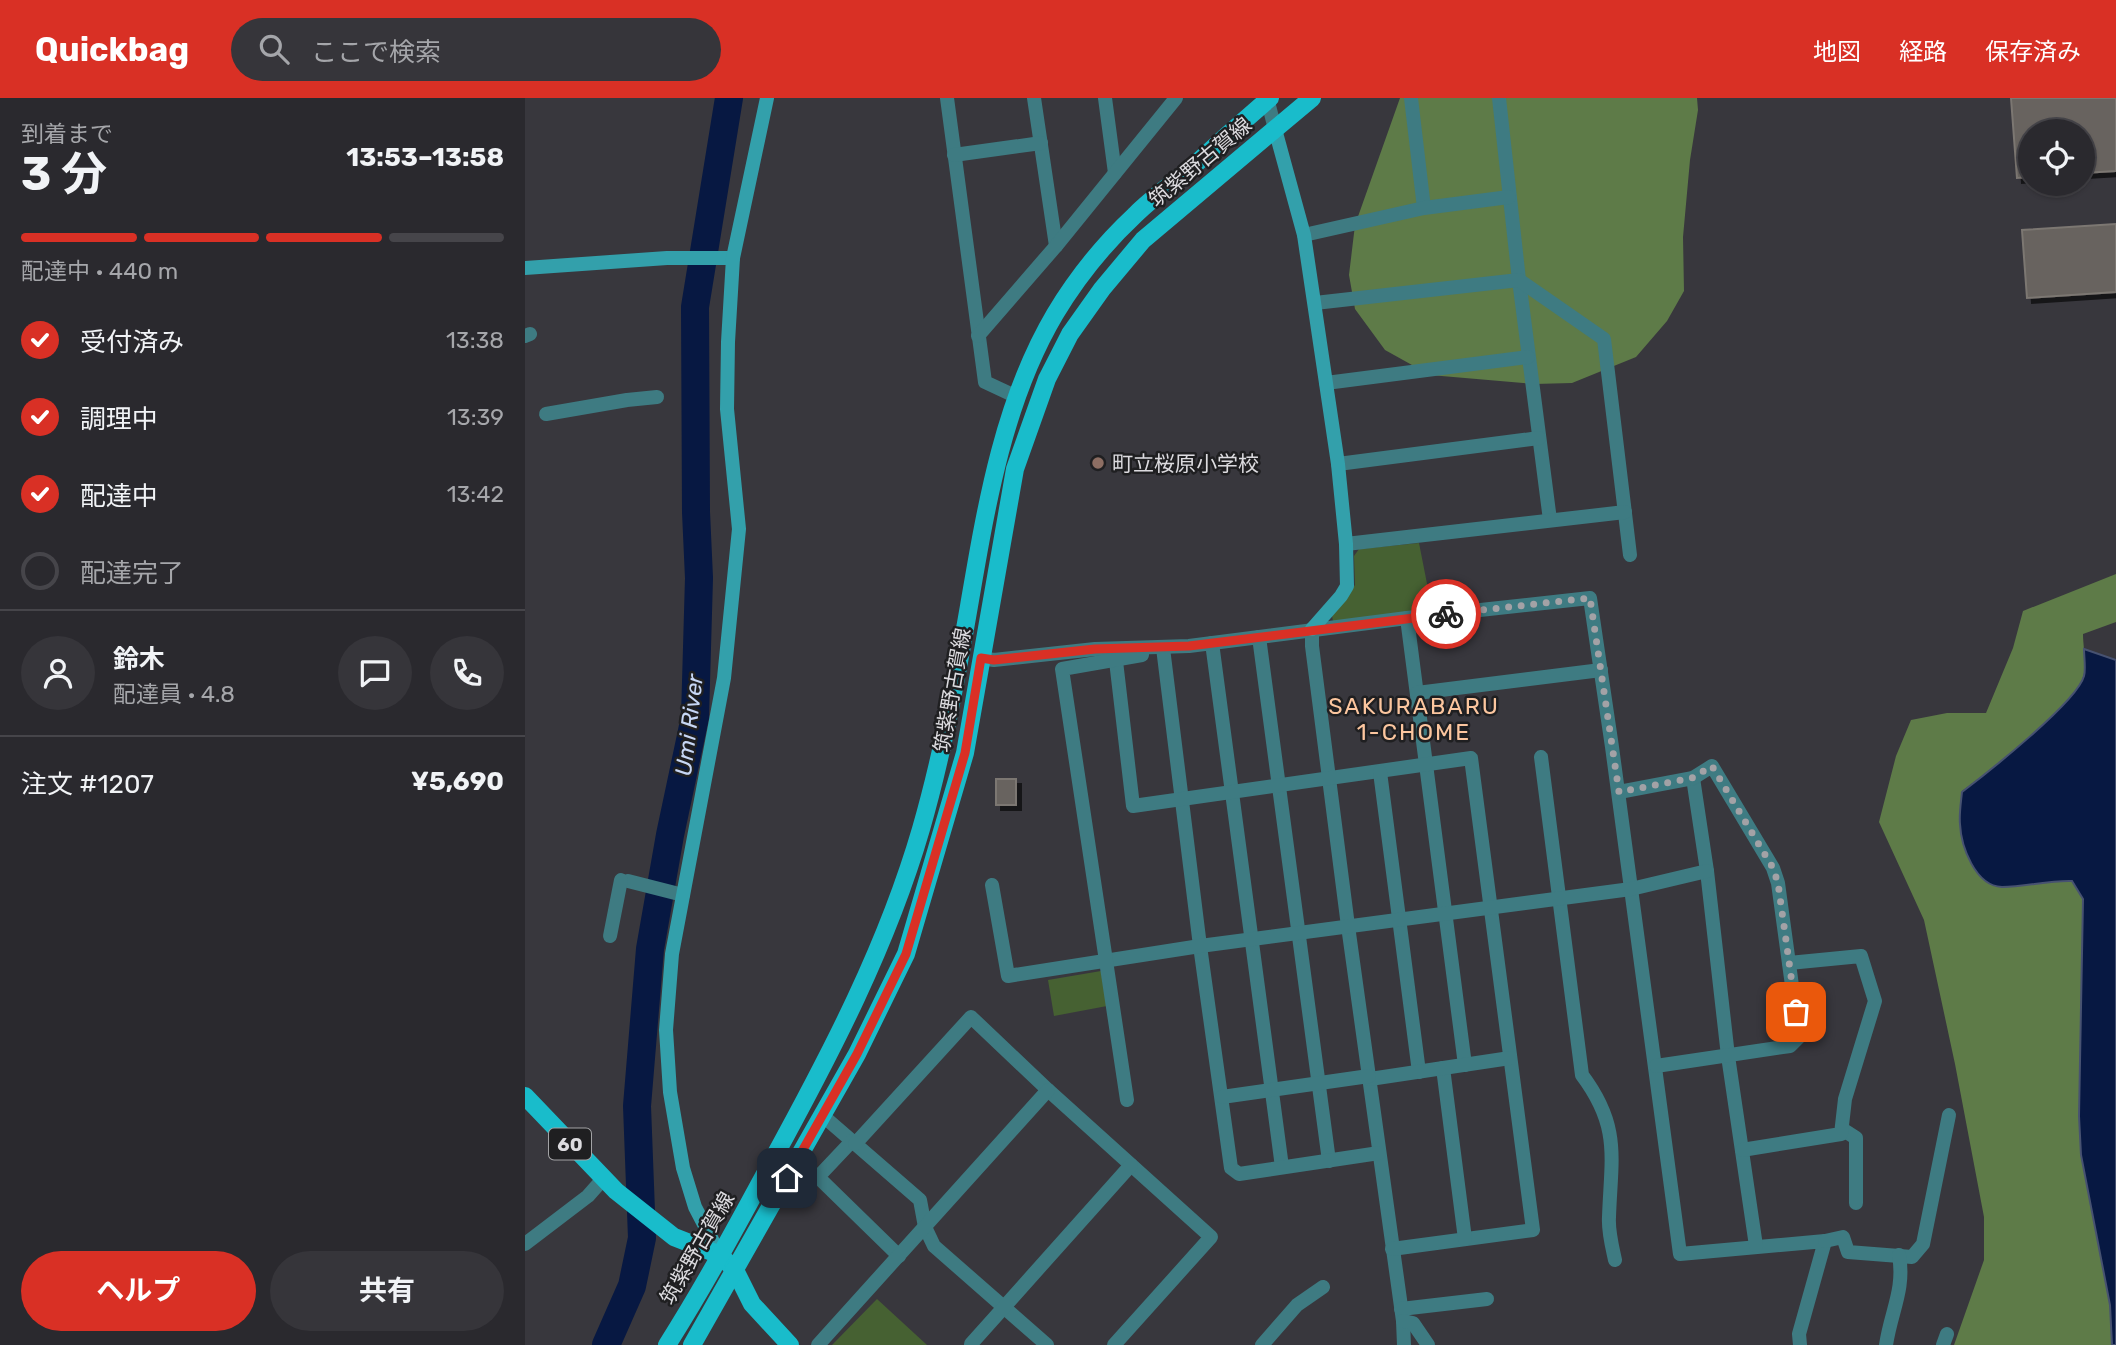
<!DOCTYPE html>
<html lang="ja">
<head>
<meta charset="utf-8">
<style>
	:root { --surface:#2a292e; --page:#36353a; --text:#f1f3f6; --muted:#a5a6aa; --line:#46454a; --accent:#d93025 }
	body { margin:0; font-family:Rubik,"Noto Sans JP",sans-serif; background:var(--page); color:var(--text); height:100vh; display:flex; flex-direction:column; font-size:26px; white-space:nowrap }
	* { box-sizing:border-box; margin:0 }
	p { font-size:23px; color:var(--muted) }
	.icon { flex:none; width:38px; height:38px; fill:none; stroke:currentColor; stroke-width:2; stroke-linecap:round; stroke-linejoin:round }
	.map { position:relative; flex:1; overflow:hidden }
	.sheet { display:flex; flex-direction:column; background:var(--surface); width:525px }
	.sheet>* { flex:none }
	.fabs { position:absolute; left:1493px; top:21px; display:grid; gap:14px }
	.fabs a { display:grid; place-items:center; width:77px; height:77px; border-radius:50%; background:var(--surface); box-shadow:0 2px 5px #0004,0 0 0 2px var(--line); font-size:35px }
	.pin { position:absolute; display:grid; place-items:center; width:60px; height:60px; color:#fff; margin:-30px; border-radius:14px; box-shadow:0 4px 10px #0006 }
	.courier { position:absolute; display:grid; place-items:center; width:70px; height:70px; margin:-35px; border:5px solid #d93025; border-radius:50%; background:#fff; color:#222; box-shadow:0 2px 9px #0007 }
	.head em { font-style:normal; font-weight:700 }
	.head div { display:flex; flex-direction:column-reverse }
	.head { display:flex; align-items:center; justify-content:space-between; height:119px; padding:0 21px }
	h1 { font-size:46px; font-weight:700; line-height:52px }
	.bar { display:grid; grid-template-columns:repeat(4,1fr); gap:10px 7px; align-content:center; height:84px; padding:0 21px }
	.bar i { height:9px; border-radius:5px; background:var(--line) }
	.bar .current { background:var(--accent) }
	.bar p { grid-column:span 4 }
	.line { display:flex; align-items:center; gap:18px; padding:0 21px; border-top:2px solid var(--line) }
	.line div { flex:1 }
	.round { display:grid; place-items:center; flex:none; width:74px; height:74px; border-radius:37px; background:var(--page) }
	ol { padding:0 21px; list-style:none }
	li { display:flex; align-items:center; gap:21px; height:77px }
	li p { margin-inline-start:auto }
	li .icon { padding:7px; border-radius:50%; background:var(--accent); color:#fff; stroke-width:4 }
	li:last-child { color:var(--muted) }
	li i { width:38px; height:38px; border:4px solid var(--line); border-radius:50% }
	.primary-button { display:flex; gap:14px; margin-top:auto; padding:14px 21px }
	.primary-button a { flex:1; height:80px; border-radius:42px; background:var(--accent); color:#fff; font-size:28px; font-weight:700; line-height:80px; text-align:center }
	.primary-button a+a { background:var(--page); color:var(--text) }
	header { display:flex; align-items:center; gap:42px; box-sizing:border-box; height:98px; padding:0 35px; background:var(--accent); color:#fff }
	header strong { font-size:33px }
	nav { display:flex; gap:38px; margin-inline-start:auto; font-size:24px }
	.search { width:490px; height:63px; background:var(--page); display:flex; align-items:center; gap:18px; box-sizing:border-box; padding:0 24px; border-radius:38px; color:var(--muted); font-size:26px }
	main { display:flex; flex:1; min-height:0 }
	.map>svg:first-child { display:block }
	.green { fill:#466132 }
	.forest { fill:#5e7b48 }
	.water { fill:#071842; stroke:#475271; stroke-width:2 }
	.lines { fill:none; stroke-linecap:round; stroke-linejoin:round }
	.river { stroke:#071842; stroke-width:28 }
	.building { fill:#67635e; stroke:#7c7772; stroke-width:2; filter:url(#shadow) }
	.street { stroke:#3e7b82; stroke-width:14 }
	.secondary { stroke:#33a0ab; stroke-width:14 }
	.primary { stroke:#19bccb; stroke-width:18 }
	.done { stroke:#a3a2a6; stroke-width:7; stroke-dasharray:0 12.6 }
	.route { stroke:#d93025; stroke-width:9 }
	.education-dot { fill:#8d6e63; stroke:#1f1f21; stroke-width:2.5 }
	.labels { text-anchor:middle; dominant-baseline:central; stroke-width:5; stroke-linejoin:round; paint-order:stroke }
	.shield { fill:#1f1f21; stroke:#a3a3a6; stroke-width:2 }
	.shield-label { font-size:19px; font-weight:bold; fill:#dcdbdf }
	.street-label { font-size:21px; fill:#dcdbdf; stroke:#1f1f21 }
	.poi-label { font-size:21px; fill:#dcdbdf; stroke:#1f1f21; text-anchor:start }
	.neighbourhood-label { font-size:23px; letter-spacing:2px; fill:#fcc69f; stroke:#1f1f21 }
	.water-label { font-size:23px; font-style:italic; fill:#c7d7f5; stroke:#1f1f21 }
</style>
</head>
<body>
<header>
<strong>Quickbag</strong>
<div class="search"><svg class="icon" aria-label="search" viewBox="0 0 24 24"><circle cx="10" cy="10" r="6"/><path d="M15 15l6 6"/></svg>ここで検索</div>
<nav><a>地図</a><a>経路</a><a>保存済み</a></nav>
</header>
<main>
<section class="sheet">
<div class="head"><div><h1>3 分</h1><p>到着まで</p></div><em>13:53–13:58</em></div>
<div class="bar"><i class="current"></i><i class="current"></i><i class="current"></i><i></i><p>配達中 · 440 m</p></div>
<ol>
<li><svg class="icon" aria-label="check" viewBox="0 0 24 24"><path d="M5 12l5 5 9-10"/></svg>受付済み<p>13:38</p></li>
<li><svg class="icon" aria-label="check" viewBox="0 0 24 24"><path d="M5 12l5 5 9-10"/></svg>調理中<p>13:39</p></li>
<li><svg class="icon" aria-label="check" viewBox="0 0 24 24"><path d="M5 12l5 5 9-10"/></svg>配達中<p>13:42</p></li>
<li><i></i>配達完了</li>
</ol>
<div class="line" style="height:126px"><a class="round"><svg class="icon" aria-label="person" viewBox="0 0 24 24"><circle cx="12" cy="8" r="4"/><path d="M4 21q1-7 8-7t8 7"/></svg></a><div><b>鈴木</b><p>配達員 · 4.8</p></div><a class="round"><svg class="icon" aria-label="chat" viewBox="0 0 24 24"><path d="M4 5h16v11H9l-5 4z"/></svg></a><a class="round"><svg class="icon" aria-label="phone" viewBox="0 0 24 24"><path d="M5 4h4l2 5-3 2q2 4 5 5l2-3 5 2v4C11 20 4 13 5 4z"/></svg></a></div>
<div class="line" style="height:91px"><div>注文 #1207</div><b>¥5,690</b></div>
<div class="primary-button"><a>ヘルプ</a><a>共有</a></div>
</section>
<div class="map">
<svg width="1591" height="1247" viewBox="0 0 1591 1247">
	<defs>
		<filter id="shadow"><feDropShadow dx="5" dy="5" stdDeviation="0" flood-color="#0009"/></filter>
	</defs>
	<rect width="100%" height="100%" fill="#38373d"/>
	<!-- green -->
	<g class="green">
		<path d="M894,445L907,511L808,524L807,517L830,487L829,458L834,451Z"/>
		<path d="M576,873L582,908L529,918L523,882Z"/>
		<path d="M352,1201L402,1247H307Z"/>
	</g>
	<!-- forest -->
	<g class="forest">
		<path d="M875,0H1172L1173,12L1165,62L1158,139L1159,193L1142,223L1111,259L1047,285L1009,286L905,277L860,252L830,211L824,177L830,127Z"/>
		<path d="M1591,476V524L1558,536C1558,548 1562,567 1558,579C1550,606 1463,674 1437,693L1475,789L1526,782L1547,783L1558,801L1554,1018L1556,1057L1585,1207L1587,1247H1429L1459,1162V1119L1430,966L1399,822L1354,724L1371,658L1386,622L1422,615H1461L1488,550L1498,513Z"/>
	</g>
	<!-- water -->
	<path class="water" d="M1559,551L1591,562V1247H1587L1585,1207L1556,1057L1554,1018L1558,801L1547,783C1524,782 1500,789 1477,789C1450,788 1436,748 1435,726C1434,716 1436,704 1437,694C1462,675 1552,604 1559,578C1561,571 1559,559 1559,551Z"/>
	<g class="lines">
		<!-- river -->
		<path class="river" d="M81,1247L107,1188L117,1140L112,1008L125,851L145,737L170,619L174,480L171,414L170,209L204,0"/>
	</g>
	<!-- building -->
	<g class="building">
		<path d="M1486,0H1591V73L1558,75V33H1505V79L1492,80Z"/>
		<path d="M1591,126V194L1502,200L1497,132Z"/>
		<rect x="471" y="681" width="20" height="26"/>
	</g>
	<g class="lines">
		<!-- street -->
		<g class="street">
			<path d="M422,0L460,284L492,299"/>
			<path d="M509,0L531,148"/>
			<path d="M580,0L590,75"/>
			<path d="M742,0L750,31"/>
			<path d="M886,0L899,110"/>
			<path d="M974,0L994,182L1025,422"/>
			<path d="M429,57L516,45"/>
			<path d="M779,137L899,110L984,99"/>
			<path d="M790,205L994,182L1079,241L1105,457"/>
			<path d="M0,238L5,236"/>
			<path d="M453,238L531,148L651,0"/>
			<path d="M801,285L1003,259"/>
			<path d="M21,316L102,302L132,299"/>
			<path d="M813,366L1014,340"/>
			<path d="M821,446L1100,414"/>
			<path d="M882,520L940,967"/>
			<path d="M787,531V548L823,828L878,1223L879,1247"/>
			<path d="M734,539L804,1063"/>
			<path d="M687,545L757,1069"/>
			<path d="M638,550L675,848L706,1070L714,1076L854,1055"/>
			<path d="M456,560L469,562L570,551L664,548L882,520L1065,500L1087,649L1155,1156L1300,1143L1274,1236L1275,1247"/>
			<path d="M591,563L608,708L946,660L1008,1132L867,1151"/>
			<path d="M892,595L1076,572"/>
			<path d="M1016,659L1057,977C1096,1029 1086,1060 1084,1119C1083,1133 1087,1148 1090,1162"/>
			<path d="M855,674L894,974"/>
			<path d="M1168,680L1182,773L1203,958L1231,1148"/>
			<path d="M1094,694L1168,680L1187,668L1248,770L1253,785L1274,939L1265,948L1131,968"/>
			<path d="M103,783L158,797"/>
			<path d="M467,787L483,878L675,848L1106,791L1182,773"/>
			<path d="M85,838L96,782"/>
			<path d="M918,970L940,1141"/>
			<path d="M845,981L985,960"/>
			<path d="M697,999L844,978"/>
			<path d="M602,1002L537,571L617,557V551"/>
			<path d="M297,1017L395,1102L400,1129L409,1148L522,1247"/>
			<path d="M1317,1031L1331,1040V1105"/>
			<path d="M327,1043L293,1079L374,1158"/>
			<path d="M330,1046L446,919L523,992L686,1139L589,1247"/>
			<path d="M1217,1052L1316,1036L1320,1001L1350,903L1336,858L1264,865"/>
			<path d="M1300,1143L1318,1139L1323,1154L1387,1159L1398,1146L1424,1017"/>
			<path d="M0,1146L63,1098L78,1081"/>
			<path d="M876,1211L962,1201"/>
			<path d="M878,1223L888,1225L903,1247"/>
			<path d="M446,1246L606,1067"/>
			<path d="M293,1247L523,992"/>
			<path d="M737,1247L772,1207L798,1189"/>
			<path d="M1361,1247C1366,1213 1380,1192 1374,1157"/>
			<path d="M1418,1247L1422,1236"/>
		</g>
		<!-- secondary -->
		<g class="secondary">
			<path d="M750,31L779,137L813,366L821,446L822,488L816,498L787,531"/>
			<path d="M0,170L142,160H208"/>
			<path d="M195,1157L170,1109L158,1070L145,994L141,932L147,856L199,580L214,431L202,311L203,244L208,160L242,0"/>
		</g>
		<!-- primary -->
		<g class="primary">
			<path d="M0,998L91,1093L149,1139L195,1157L210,1172L227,1206L265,1247"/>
			<path d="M142,1247C180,1187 214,1124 248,1061C306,955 362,848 396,731C417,658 431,583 444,508C461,409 478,304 530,216C551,181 580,145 610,117C627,100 647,86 665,71C691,47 718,23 745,0"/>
			<path d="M167,1247L332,956L381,856L440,655L490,371L522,281L545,236L577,191L618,142L787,0"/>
		</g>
	</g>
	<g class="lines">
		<!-- done -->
		<path class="done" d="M921,516L1065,500L1094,694L1167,680L1187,668L1248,770L1253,785L1271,914"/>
		<!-- route -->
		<path class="route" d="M262,1080L332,956L381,856L440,655L456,560L469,562L570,551L664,548L921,516"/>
	</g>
	<!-- markers -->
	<circle class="education-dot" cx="573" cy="365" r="7"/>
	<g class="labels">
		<!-- shield labels -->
		<rect class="shield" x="24" y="1030.5" width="42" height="31" rx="5"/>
		<g class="shield-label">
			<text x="45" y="1046">60</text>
		</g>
		<!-- street labels -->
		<g class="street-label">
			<text transform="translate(675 64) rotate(-40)">筑紫野古賀線</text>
			<text transform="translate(427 592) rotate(-80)">筑紫野古賀線</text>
			<text transform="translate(172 1150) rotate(-60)">筑紫野古賀線</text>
		</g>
		<!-- poi labels -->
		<g class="poi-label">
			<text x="587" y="365">町立桜原小学校</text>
		</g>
		<!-- neighbourhood labels -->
		<g class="neighbourhood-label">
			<text x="889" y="608">SAKURABARU<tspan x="889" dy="26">1-CHOME</tspan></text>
		</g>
		<!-- water labels -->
		<g class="water-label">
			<text transform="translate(164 627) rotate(-83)">Umi River</text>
		</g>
	</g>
</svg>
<div class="fabs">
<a><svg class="icon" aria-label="locate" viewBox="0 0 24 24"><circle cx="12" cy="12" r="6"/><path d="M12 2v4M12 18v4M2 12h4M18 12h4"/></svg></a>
</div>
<div class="pin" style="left:1271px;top:914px;background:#ea580c"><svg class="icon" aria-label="bag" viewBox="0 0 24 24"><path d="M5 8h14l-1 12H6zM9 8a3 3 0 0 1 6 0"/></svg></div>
<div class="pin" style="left:262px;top:1080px;background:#1f2937"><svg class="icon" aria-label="home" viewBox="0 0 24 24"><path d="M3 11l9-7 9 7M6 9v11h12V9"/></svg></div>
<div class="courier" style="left:921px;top:516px"><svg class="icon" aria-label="bike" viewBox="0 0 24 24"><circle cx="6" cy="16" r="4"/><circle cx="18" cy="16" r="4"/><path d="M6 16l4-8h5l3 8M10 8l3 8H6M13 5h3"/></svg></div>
</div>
</main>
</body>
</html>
